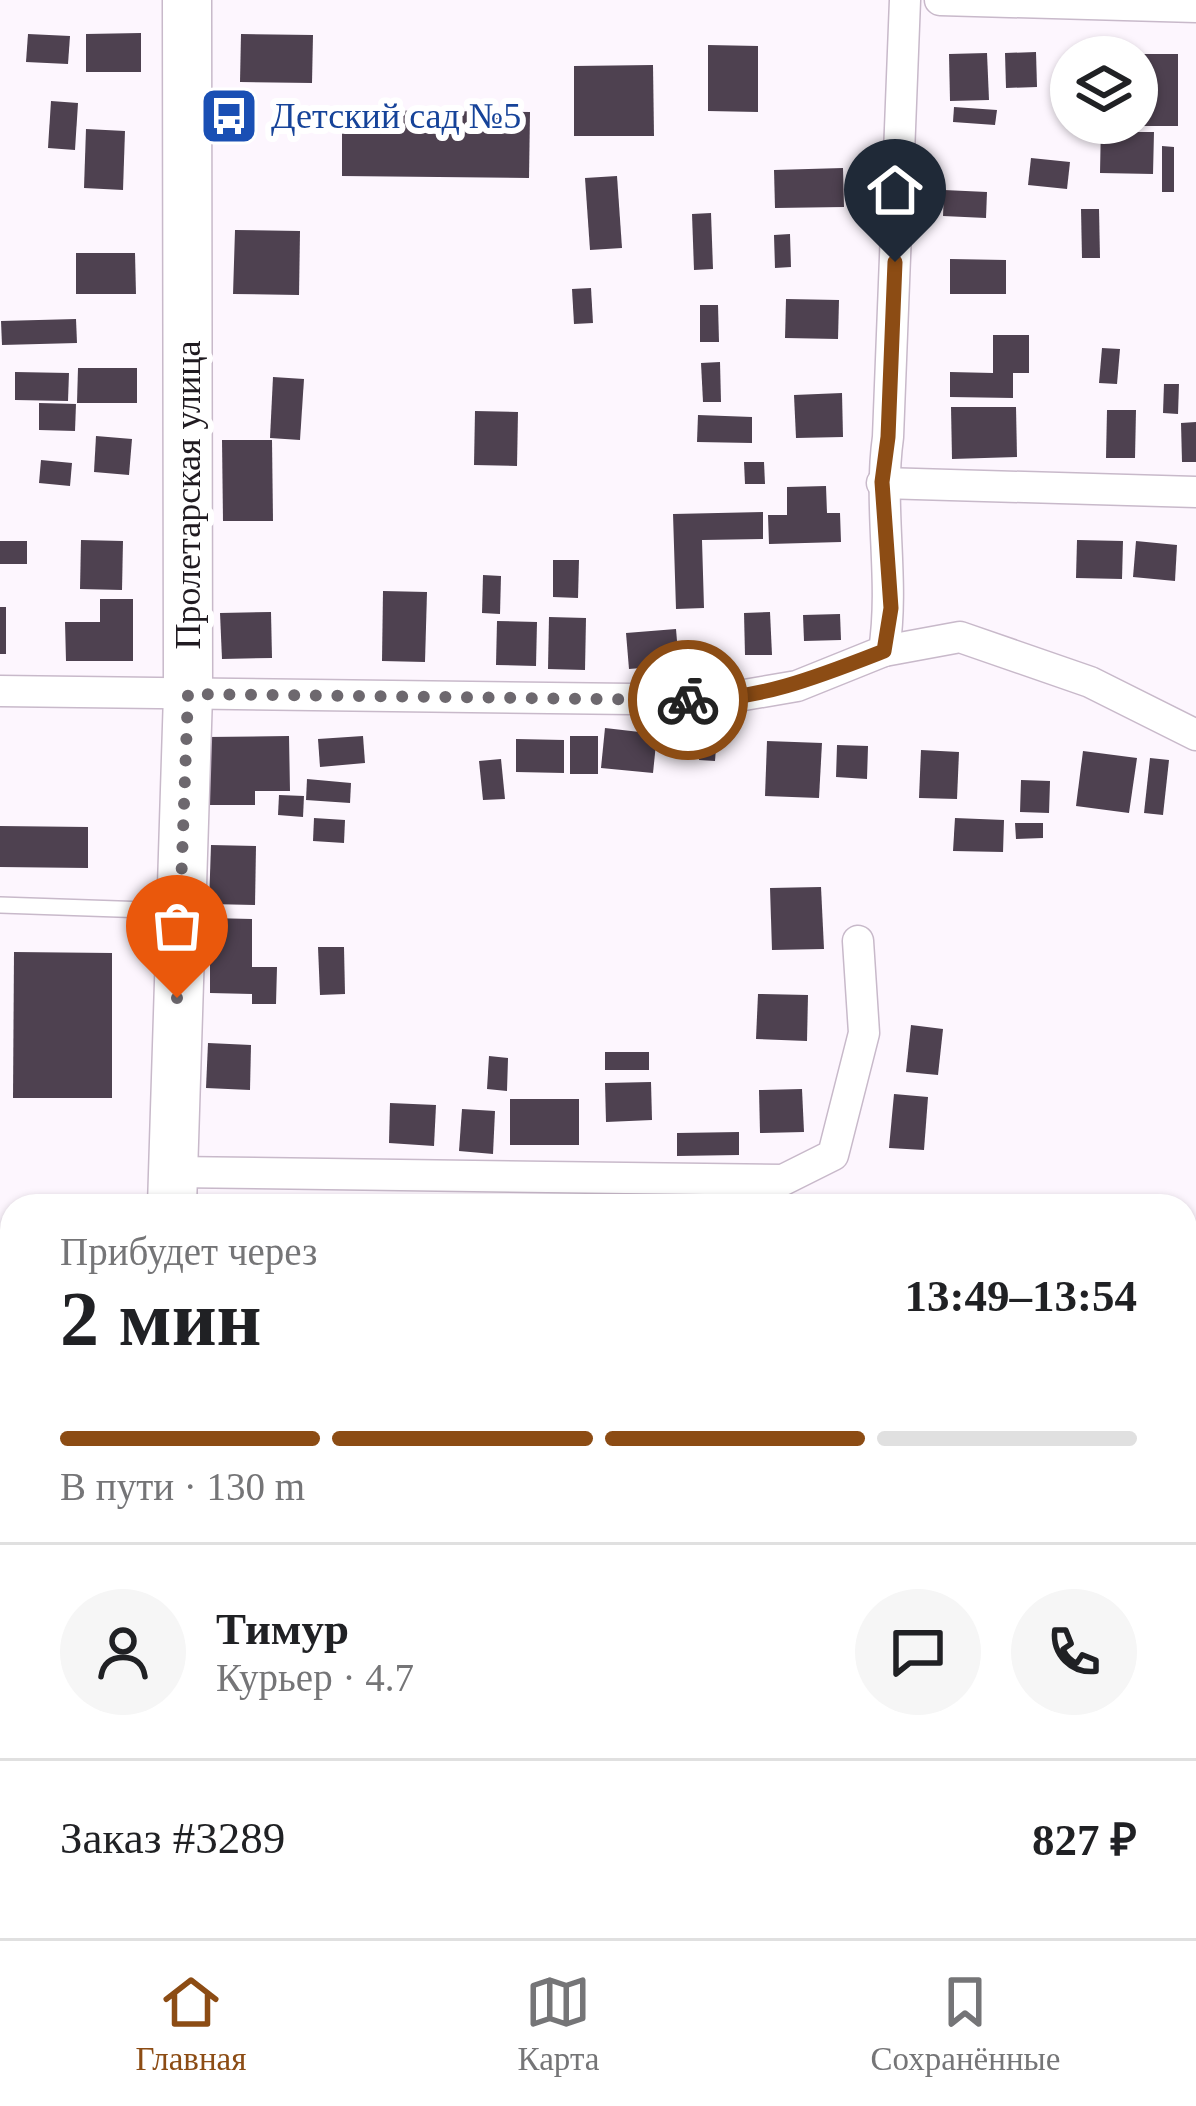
<!DOCTYPE html>
<html lang="ru">
<head>
<meta charset="utf-8">
<style>
	:root { --surface:#fff; --page:#f6f6f6; --text:#202124; --muted:#757577; --line:#e0e0e0; --accent:#8c4c14 }
	body { margin:0; font-family:"Times New Roman",serif; background:var(--page); color:var(--text); height:100vh; display:flex; flex-direction:column; font-size:45px; white-space:nowrap }
	* { box-sizing:border-box; margin:0 }
	p { font-size:39px; color:var(--muted) }
	.icon { flex:none; width:66px; height:66px; fill:none; stroke:currentColor; stroke-width:2; stroke-linecap:round; stroke-linejoin:round }
	.map { position:relative; flex:1; overflow:hidden }
	.sheet { position:absolute; left:0px; top:1194px; width:1197px; height:744px; display:flex; flex-direction:column; background:var(--surface); border-radius:36px 36px 0 0; box-shadow:0 3px 9px #0004 }
	.sheet>* { flex:none }
	.tools { position:absolute; left:1050px; top:36px; display:grid; gap:24px }
	.tools a { display:grid; place-items:center; width:108px; height:108px; border-radius:50%; background:var(--surface); box-shadow:0 3px 9px #0004; font-size:60px }
	.pin { position:absolute; display:grid; place-items:center; width:102px; height:102px; color:#fff; margin:-123px -51px; border-radius:50% 50% 50% 0; rotate:-45deg; box-shadow:0 0 12px #0007 }
	.pin .icon { rotate:45deg }
	.courier { position:absolute; display:grid; place-items:center; width:120px; height:120px; margin:-60px; border:9px solid #8c4c14; border-radius:50%; background:#fff; color:#222; box-shadow:0 3px 15px #0007 }
	.head em { font-style:normal; font-weight:600 }
	.head div { display:flex; flex-direction:column-reverse }
	.head { display:flex; align-items:center; justify-content:space-between; height:204px; padding:0 60px }
	h1 { font-size:78px; font-weight:600; line-height:90px }
	.bar { display:grid; grid-template-columns:repeat(4,1fr); gap:18px 12px; align-content:center; height:144px; padding:0 60px }
	.bar i { height:15px; border-radius:9px; background:var(--line) }
	.bar .current { background:var(--accent) }
	.bar p { grid-column:span 4 }
	.line { display:flex; align-items:center; gap:30px; padding:0 60px; border-top:3px solid var(--line) }
	.line div { flex:1 }
	.round { display:grid; place-items:center; flex:none; width:126px; height:126px; border-radius:63px; background:var(--page) }
	.dock { display:flex; justify-content:space-around; align-items:center; height:168px; border-top:3px solid var(--line); background:var(--surface); font-size:33px; color:var(--muted) }
	.dock a { display:grid; justify-items:center; gap:6px }
	.dock .current { color:var(--accent) }
	.map>svg:first-child { display:block }
	.building { fill:#4e4150 }
	.lines { fill:none; stroke-linecap:round; stroke-linejoin:round }
	.lane-casing { stroke:#c8b9ca; stroke-width:18 }
	.street-casing { stroke:#c8b9ca; stroke-width:33 }
	.primary-casing { stroke:#c8b9ca; stroke-width:51 }
	.lane { stroke:#fff; stroke-width:15 }
	.street { stroke:#fff; stroke-width:30 }
	.primary { stroke:#fff; stroke-width:48 }
	.done { stroke:#6d686e; stroke-width:12; stroke-dasharray:0 21.6 }
	.route { stroke:#8c4c14; stroke-width:15 }
	.labels { text-anchor:middle; dominant-baseline:central; stroke-width:12; stroke-linejoin:round; paint-order:stroke }
	.transit-label { font-size:36px; fill:#164399; stroke:#fff; text-anchor:start }
	.street-label { font-size:36px; fill:#201b21; stroke:#fff }
</style>
</head>
<body>
<div class="map">
<svg width="1196" height="1938" viewBox="0 0 1196 1938">
	<rect width="100%" height="100%" fill="#fdf6fe"/>
	<!-- building -->
	<g class="building">
		<path d="M141,33V72H86V34Z"/>
		<path d="M28,34L70,36L68,64L26,62Z"/>
		<path d="M241,34L313,35L312,83L240,82Z"/>
		<path d="M708,45L758,46V112L708,111Z"/>
		<path d="M1036,52L1037,87L1006,88L1005,53Z"/>
		<path d="M987,53L989,100L950,101L949,54Z"/>
		<rect x="1137" y="54" width="41" height="72"/>
		<path d="M653,65L654,136H574V66Z"/>
		<path d="M51,101L78,103L75,150L48,148Z"/>
		<path d="M954,107L997,110L995,125L953,122Z"/>
		<path d="M342,110L530,112L529,178L342,176Z"/>
		<path d="M1101,123H1122V132H1154L1153,174L1100,173Z"/>
		<path d="M86,129L125,131L123,190L84,188Z"/>
		<path d="M1162,146L1174,147V192H1162Z"/>
		<path d="M1031,158L1070,162L1067,189L1028,185Z"/>
		<path d="M843,168L844,207L775,208L774,170Z"/>
		<path d="M617,176L622,248L590,250L585,178Z"/>
		<path d="M944,190L987,192L986,218L943,216Z"/>
		<path d="M1081,209H1099L1100,258H1082Z"/>
		<path d="M711,213L713,269L694,270L692,214Z"/>
		<path d="M235,230L300,231L299,295L233,294Z"/>
		<path d="M790,234L791,267L775,268L774,235Z"/>
		<path d="M76,253H135L136,294H76Z"/>
		<path d="M950,259L1006,260V294H950Z"/>
		<path d="M591,288L593,323L574,324L572,289Z"/>
		<path d="M786,299L839,300L838,339L785,338Z"/>
		<path d="M700,305H718L719,342H700Z"/>
		<path d="M76,319L77,343L2,345L1,321Z"/>
		<path d="M993,335H1029V373H1013V398L950,397V372L993,373Z"/>
		<path d="M1102,348L1120,349L1117,384L1099,383Z"/>
		<path d="M720,362L721,402H703L701,363Z"/>
		<path d="M78,368H137V403H77Z"/>
		<path d="M15,372L69,373L68,401L15,400Z"/>
		<path d="M273,377L304,379L300,440L270,438Z"/>
		<path d="M1164,384H1179L1178,414L1163,413Z"/>
		<path d="M842,393L843,437L796,438L794,395Z"/>
		<path d="M39,403L76,404L75,431L39,430Z"/>
		<path d="M951,407H1016L1017,457L952,459Z"/>
		<path d="M1107,410H1136L1135,458H1106Z"/>
		<path d="M475,411L518,412L517,466L474,465Z"/>
		<path d="M698,415L752,417V443L697,442Z"/>
		<path d="M1196,422V462H1182L1181,423Z"/>
		<path d="M96,436L132,439L129,475L94,472Z"/>
		<path d="M222,440H272L273,521H223Z"/>
		<path d="M41,460L72,463L70,486L39,483Z"/>
		<path d="M744,462H764L765,484H745Z"/>
		<path d="M826,486L827,513H840L841,542L769,544L768,515H787V487Z"/>
		<path d="M763,512V539L702,540L704,608L676,609L673,514Z"/>
		<path d="M81,540L123,541L122,590L80,589Z"/>
		<path d="M1077,540L1123,541L1122,579L1076,578Z"/>
		<rect x="0" y="541" width="27" height="23"/>
		<path d="M1136,541L1177,545L1175,581L1133,577Z"/>
		<path d="M553,560H579L578,598L553,597Z"/>
		<path d="M483,575L501,576L500,614L482,613Z"/>
		<path d="M383,591L427,592L425,662L382,661Z"/>
		<path d="M100,599H133V661H66L65,622H100Z"/>
		<rect x="0" y="607" width="6" height="47"/>
		<path d="M271,612L272,658L222,659L220,613Z"/>
		<path d="M770,612L772,655H745L744,613Z"/>
		<path d="M840,614L841,640L804,641L803,615Z"/>
		<path d="M549,617L586,618L585,670L548,669Z"/>
		<path d="M497,621L537,622L536,666L496,665Z"/>
		<path d="M676,629L679,665L629,669L626,633Z"/>
		<path d="M605,728L657,734L653,773L601,768Z"/>
		<path d="M701,734L717,735L715,761L699,760Z"/>
		<path d="M289,736L290,791H255V805H208L207,737Z"/>
		<path d="M363,736L365,763L320,767L318,739Z"/>
		<rect x="570" y="736" width="28" height="38"/>
		<path d="M516,739L564,740V773L516,772Z"/>
		<path d="M767,741L822,743L819,798L765,796Z"/>
		<path d="M837,745L868,746L867,779L836,777Z"/>
		<path d="M921,750L959,752L957,799L919,798Z"/>
		<path d="M1083,751L1137,758L1129,813L1076,806Z"/>
		<path d="M1150,758L1169,760L1163,815L1144,813Z"/>
		<path d="M501,759L505,799L483,800L479,761Z"/>
		<path d="M307,779L351,783L350,803L306,800Z"/>
		<path d="M1021,780L1050,781L1049,813L1020,812Z"/>
		<path d="M279,795L304,796L303,817L278,815Z"/>
		<path d="M314,818L345,820L344,843L313,841Z"/>
		<path d="M955,818L1004,820L1003,852L953,851Z"/>
		<path d="M1015,823H1043V838L1016,839Z"/>
		<path d="M0,826L88,827V868L0,867Z"/>
		<path d="M211,845L256,846L255,905L209,904Z"/>
		<path d="M821,887L824,949L772,950L770,888Z"/>
		<path d="M210,918L252,919V967H277L276,1004H252V994L210,993Z"/>
		<path d="M318,947H344L345,994L320,995Z"/>
		<path d="M14,952L112,953V1098H13Z"/>
		<path d="M758,994L808,995L807,1041L756,1039Z"/>
		<path d="M911,1025L943,1029L938,1075L906,1072Z"/>
		<path d="M208,1043L251,1045L250,1090L206,1088Z"/>
		<rect x="605" y="1052" width="44" height="18"/>
		<path d="M489,1056L508,1058L507,1091L487,1089Z"/>
		<path d="M651,1082L652,1120L606,1122L605,1083Z"/>
		<path d="M802,1089L804,1132L760,1133L759,1090Z"/>
		<path d="M894,1094L928,1097L924,1150L889,1148Z"/>
		<rect x="510" y="1099" width="69" height="46"/>
		<path d="M390,1103L436,1105L434,1146L389,1143Z"/>
		<path d="M462,1109L495,1111L493,1154L459,1151Z"/>
		<path d="M739,1132V1155L677,1156V1133Z"/>
		<path d="M1196,1388V1446L1185,1431V1396Z"/>
		<rect x="0" y="1510" width="12" height="42"/>
		<path d="M1196,1593V1652L1185,1636V1600Z"/>
		<path d="M3,1732L10,1778L0,1780V1733Z"/>
		<path d="M1196,1862V1915L1185,1900V1870Z"/>
		<path d="M546,1926H579L562,1938H554Z"/>
	</g>
	<g class="lines">
		<defs>
			<path id="lane" d="M0,905L177,911"/>
			<g id="street">
				<path d="M940,0L1196,7"/>
				<path d="M882,483L1196,492"/>
				<path d="M884,651L960,637L1090,682L1196,735"/>
				<path d="M0,691L715,700L797,686L884,651C895,579 878,509 888,437L905,0"/>
				<path d="M173,1172L783,1180L833,1155L864,1033L858,941"/>
				<path d="M1185,1570L1196,1562"/>
				<path d="M1164,1926L1171,1938"/>
				<path d="M153,1938V1926"/>
				<path d="M650,1938L668,1926"/>
			</g>
			<g id="primary">
				<path d="M172,1206L188,694L187,0"/>
				<path d="M0,1381H12"/>
			</g>
		</defs>
		<!-- lane casing -->
		<use href="#lane" class="lane-casing"/>
		<!-- street casing -->
		<use href="#street" class="street-casing"/>
		<!-- primary casing -->
		<use href="#primary" class="primary-casing"/>
		<!-- lane -->
		<use href="#lane" class="lane"/>
		<!-- street -->
		<use href="#street" class="street"/>
		<!-- primary -->
		<use href="#primary" class="primary"/>
	</g>
	<g class="lines">
		<!-- done -->
		<path class="done" d="M177,998L188,694L688,700"/>
		<!-- route -->
		<path class="route" d="M688,700C758,701 820,676 884,651L891,608L882,482L888,437L895,262"/>
	</g>
	<!-- icons -->
	<defs>
		<symbol id="bus-square" viewBox="-11 -11 22 22"><rect x="-9" y="-9" width="18" height="18" rx="4" fill="#1a4fb4" stroke="#fff"/><path d="M-5-6H5V4H4V6H2V4H-2V6H-4V4H-5ZM-3.5-4V0h7V-4ZM-3.5 1.2v1.5H-2V1.2ZM2 1.2v1.5H3.5V1.2Z" fill="#fff"/></symbol>
	</defs>
	<g fill-rule="evenodd">
		<use href="#bus-square" x="196" y="83" width="66" height="66"/>
	</g>
	<g class="labels">
		<!-- transit labels -->
		<g class="transit-label">
			<text x="271" y="116">Детский сад №5</text>
		</g>
		<!-- street labels -->
		<g class="street-label">
			<text transform="translate(188 495) rotate(-90)">Пролетарская улица</text>
		</g>
	</g>
</svg>
<div class="tools">
<a><svg class="icon" aria-label="layers" viewBox="0 0 24 24"><path d="M12 4l9 5-9 5-9-5zM3 14l9 5 9-5"/></svg></a>
</div>
<div class="pin" style="left:177px;top:998px;background:#ea580c"><svg class="icon" aria-label="bag" viewBox="0 0 24 24"><path d="M5 8h14l-1 12H6zM9 8a3 3 0 0 1 6 0"/></svg></div>
<div class="pin" style="left:895px;top:262px;background:#1f2937"><svg class="icon" aria-label="home" viewBox="0 0 24 24"><path d="M3 11l9-7 9 7M6 9v11h12V9"/></svg></div>
<div class="courier" style="left:688px;top:700px"><svg class="icon" aria-label="bike" viewBox="0 0 24 24"><circle cx="6" cy="16" r="4"/><circle cx="18" cy="16" r="4"/><path d="M6 16l4-8h5l3 8M10 8l3 8H6M13 5h3"/></svg></div>
<section class="sheet">
<div class="head"><div><h1>2 мин</h1><p>Прибудет через</p></div><em>13:49–13:54</em></div>
<div class="bar"><i class="current"></i><i class="current"></i><i class="current"></i><i></i><p>В пути · 130 m</p></div>
<div class="line" style="height:216px"><a class="round"><svg class="icon" aria-label="person" viewBox="0 0 24 24"><circle cx="12" cy="8" r="4"/><path d="M4 21q1-7 8-7t8 7"/></svg></a><div><b>Тимур</b><p>Курьер · 4.7</p></div><a class="round"><svg class="icon" aria-label="chat" viewBox="0 0 24 24"><path d="M4 5h16v11H9l-5 4z"/></svg></a><a class="round"><svg class="icon" aria-label="phone" viewBox="0 0 24 24"><path d="M5 4h4l2 5-3 2q2 4 5 5l2-3 5 2v4C11 20 4 13 5 4z"/></svg></a></div>
<div class="line" style="height:156px"><div>Заказ #3289</div><b>827 ₽</b></div>
</section>
</div>
<nav class="dock">
<a class="current"><svg class="icon" aria-label="home" viewBox="0 0 24 24"><path d="M3 11l9-7 9 7M6 9v11h12V9"/></svg>Главная</a>
<a><svg class="icon" aria-label="map" viewBox="0 0 24 24"><path d="M3 6l6-2 6 2 6-2v14l-6 2-6-2-6 2zM9 4v14M15 6v14"/></svg>Карта</a>
<a><svg class="icon" aria-label="saved" viewBox="0 0 24 24"><path d="M7 4h10v16l-5-4-5 4z"/></svg>Сохранённые</a>
</nav>
</body>
</html>
